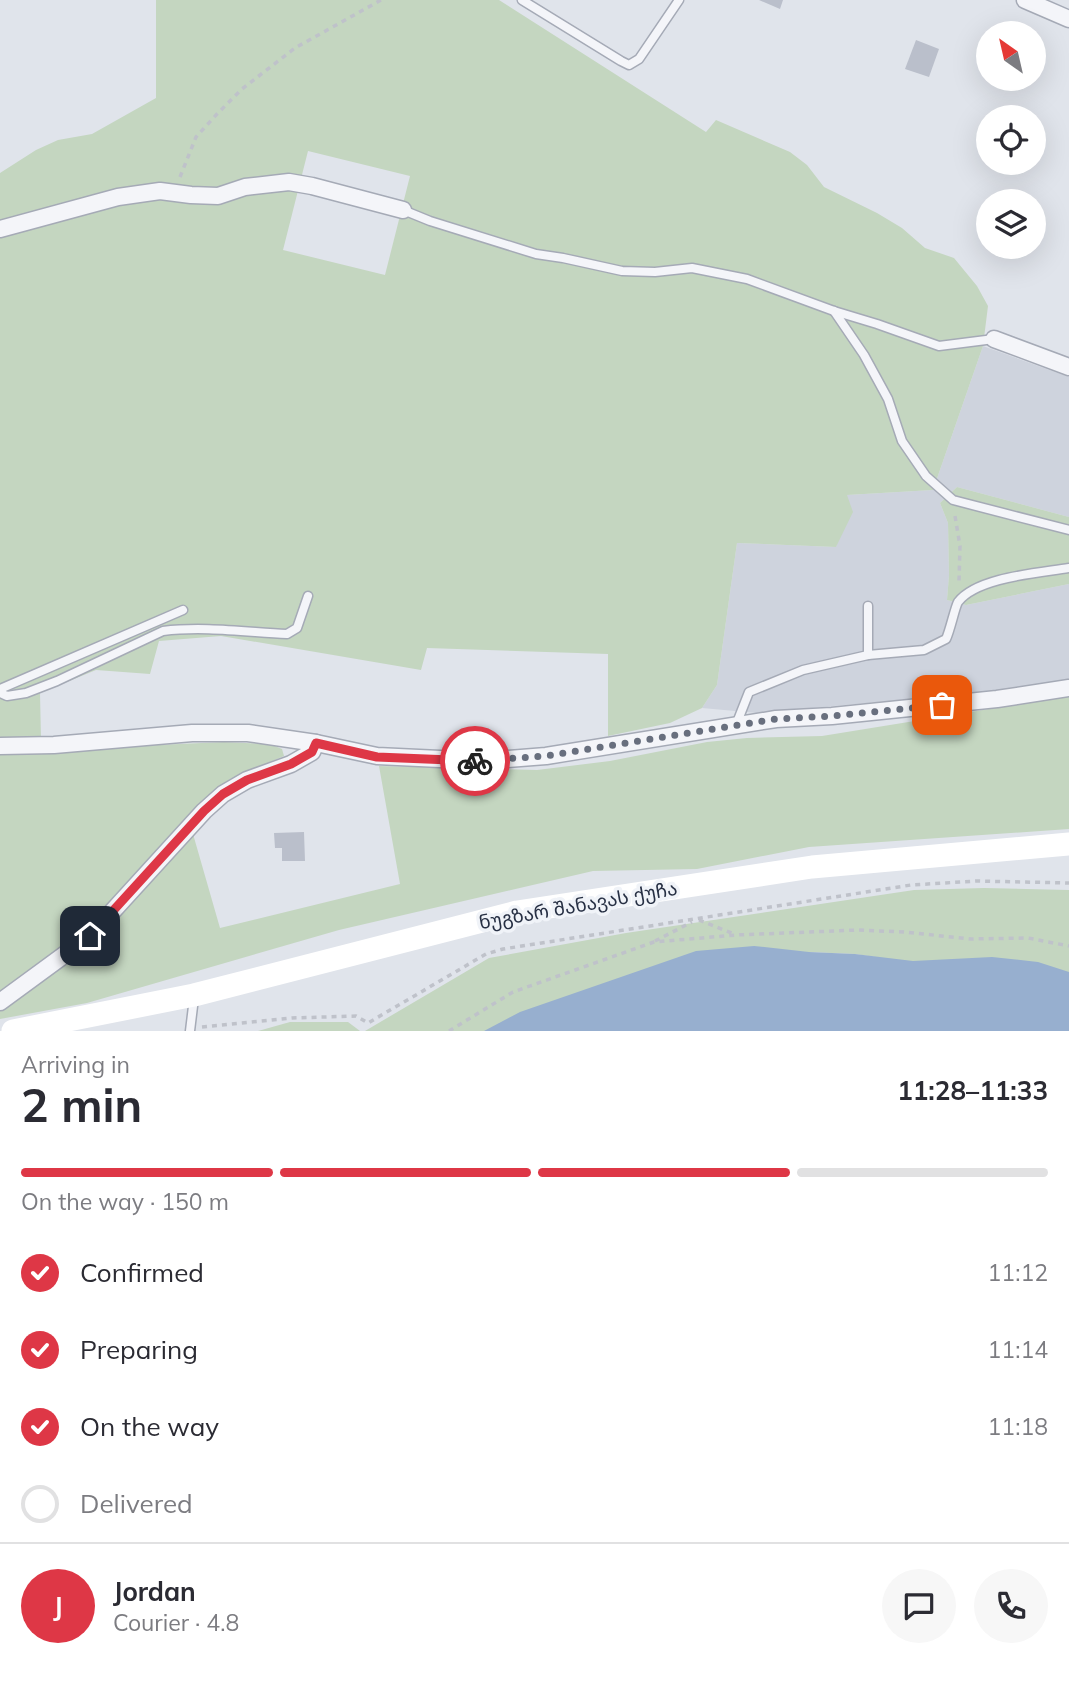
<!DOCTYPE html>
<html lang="en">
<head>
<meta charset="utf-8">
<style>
	:root { --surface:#fff; --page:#f7f7f7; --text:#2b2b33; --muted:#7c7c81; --line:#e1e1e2; --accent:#de3746 }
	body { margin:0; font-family:Mulish,"Noto Sans Georgian",sans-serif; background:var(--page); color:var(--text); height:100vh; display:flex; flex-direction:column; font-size:26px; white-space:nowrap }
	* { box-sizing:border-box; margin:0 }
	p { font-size:23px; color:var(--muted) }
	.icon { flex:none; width:38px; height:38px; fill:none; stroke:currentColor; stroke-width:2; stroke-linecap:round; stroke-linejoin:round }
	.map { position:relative; height:1031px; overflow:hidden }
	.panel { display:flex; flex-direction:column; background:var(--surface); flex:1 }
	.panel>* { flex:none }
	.needle { width:46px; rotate:326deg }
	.tools { position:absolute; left:976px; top:21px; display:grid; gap:14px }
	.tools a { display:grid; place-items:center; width:70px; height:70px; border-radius:50%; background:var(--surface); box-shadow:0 7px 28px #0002; font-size:35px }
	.pin { position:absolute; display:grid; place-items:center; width:60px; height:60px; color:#fff; margin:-30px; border-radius:14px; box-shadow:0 4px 10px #0006 }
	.courier { position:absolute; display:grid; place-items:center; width:70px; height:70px; margin:-35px; border:5px solid #de3746; border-radius:50%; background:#fff; color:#222; box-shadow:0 2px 9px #0007 }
	.overview em { font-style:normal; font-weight:700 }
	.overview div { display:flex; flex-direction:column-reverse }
	.overview { display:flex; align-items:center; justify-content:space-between; height:119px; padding:0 21px }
	h1 { font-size:46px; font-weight:700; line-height:52px }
	.bar { display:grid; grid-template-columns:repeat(4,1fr); gap:10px 7px; align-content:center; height:84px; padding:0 21px }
	.bar i { height:9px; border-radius:5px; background:var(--line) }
	.bar .current { background:var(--accent) }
	.bar p { grid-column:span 4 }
	.line { display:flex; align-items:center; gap:18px; padding:0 21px; border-top:2px solid var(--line) }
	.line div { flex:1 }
	.round { display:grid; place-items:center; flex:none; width:74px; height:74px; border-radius:37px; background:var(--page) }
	ol { padding:0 21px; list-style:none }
	li { display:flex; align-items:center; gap:21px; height:77px }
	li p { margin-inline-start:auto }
	li .icon { padding:7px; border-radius:50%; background:var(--accent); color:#fff; stroke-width:4 }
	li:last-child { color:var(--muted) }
	li i { width:38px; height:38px; border:4px solid var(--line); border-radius:50% }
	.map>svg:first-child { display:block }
	.built { fill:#ced3dd }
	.green { fill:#c4d6c0; fill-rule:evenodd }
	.water { fill:#97afcf }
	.building { fill:#babfcb }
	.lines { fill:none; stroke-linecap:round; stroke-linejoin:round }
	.service-casing { stroke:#a5aab6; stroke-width:11 }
	.minor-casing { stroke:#a5aab6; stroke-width:19 }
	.path { stroke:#bfc2ca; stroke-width:3.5; stroke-dasharray:5 5; stroke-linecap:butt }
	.service { stroke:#f4f5f9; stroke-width:8 }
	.minor { stroke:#f4f5f9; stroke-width:16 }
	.secondary { stroke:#fff; stroke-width:23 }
	.done { stroke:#686f7e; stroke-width:7; stroke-dasharray:0 12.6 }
	.route { stroke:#de3746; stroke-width:9 }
	.labels { text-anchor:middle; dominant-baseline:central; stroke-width:7; stroke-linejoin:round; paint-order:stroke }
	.street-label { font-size:19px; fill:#273044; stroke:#f0f3f8 }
</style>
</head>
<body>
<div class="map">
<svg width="1069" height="1031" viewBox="0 0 1069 1031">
	<rect width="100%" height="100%" fill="#e0e4eb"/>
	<!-- built -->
	<path class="built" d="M983,346L1069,377V517L957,487L940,503L948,523L949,575L947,600L966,605L1069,584V680L1010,690L757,713L702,708L717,685L737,543L836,547L847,495L933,490Z"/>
	<!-- green -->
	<g class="green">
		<path d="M156,0H499L706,132L716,120L790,152L807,165L824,187L877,213L902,228L925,248L954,258L977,286L988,306L983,346L933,490L847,495L853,512L836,547L737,543L717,685L702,708L670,723L608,736V654L427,648L421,670L221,636L159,641L150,674L96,670L40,693L41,739L0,740V173L36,150L58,140L92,134L156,98ZM308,151L410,176L385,275L283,250Z"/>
		<path d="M957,487L1069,517V584L966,605L947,600L949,575L948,523L940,503Z"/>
		<path d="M1069,696V829L809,847L697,869L593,871L339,930L87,1003L0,1019V752L224,742L270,744L282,749L284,756L230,779L207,797L177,834H193L220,928L400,884L379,766L537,770L610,761L707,742L747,738L822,736Z"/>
		<path d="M984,888L1069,890V986L855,954L809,952L524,1031H365L489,958L626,933L914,890Z"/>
		<path d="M290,1022H348L360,1031H258Z"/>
	</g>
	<!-- water -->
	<path class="water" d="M754,946L809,952L855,954L913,961L992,957L1038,962L1069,972V1031H484L520,1012L696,951Z"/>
	<!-- building -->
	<g class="building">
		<path d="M759,0H783L780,9Z"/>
		<path d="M916,40L939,49L929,77L905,69Z"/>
		<path d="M304,832L305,861H282V848H275L274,833Z"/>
	</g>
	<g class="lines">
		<defs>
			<g id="service">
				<path d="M522,0L621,61L629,65L639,59L679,0"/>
				<path d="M403,210L430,221L536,254L563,258L622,271L655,272L692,268L747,279L834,311L877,324L939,346L994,339"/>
				<path d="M834,311L864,355L888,399L902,441L926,476L953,500L1069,530"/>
				<path d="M868,655L924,650L946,639C950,631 955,607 958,602C977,577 1039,573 1069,568"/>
				<path d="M0,689L183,610"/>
				<path d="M0,693L7,696L26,693L57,681L163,631C203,626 247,632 287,634L297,628L308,596"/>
				<path d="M736,725L749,692L803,670L868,655V606"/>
				<path d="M190,1031L194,998"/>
			</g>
			<g id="minor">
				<path d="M1025,0L1069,19"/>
				<path d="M0,229L118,197L160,191L191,195L218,196L245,187L289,182L312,186L403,210"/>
				<path d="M994,339L1069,367"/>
				<path d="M0,746L54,745L192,733H248L316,743L377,756L482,761L546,756L776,719L832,716L997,699L1069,688"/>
				<path d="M0,1002L90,936L204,811L223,794L247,780L291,764L312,752L316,743"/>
			</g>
		</defs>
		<!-- service casing -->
		<use href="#service" class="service-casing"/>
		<!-- minor casing -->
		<use href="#minor" class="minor-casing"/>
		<!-- path -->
		<g class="path">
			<path d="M180,177L196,137L217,114L242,89L295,48L381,0"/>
			<path d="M955,516L960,546L959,581"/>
			<path d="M699,920L734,934"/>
			<path d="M655,941L692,922"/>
			<path d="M202,1027L292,1018L356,1016L368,1023L486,954L503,949L911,885L977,881L1069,883"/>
			<path d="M449,1031L513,992L654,942L736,935L858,930L904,932L971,939L1028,938L1069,946"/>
		</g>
		<!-- service -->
		<use href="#service" class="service"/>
		<!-- minor -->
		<use href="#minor" class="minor"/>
		<!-- secondary -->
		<path class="secondary" d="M13,1031L194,995L517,912L812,867L1069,844"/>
	</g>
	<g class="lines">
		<!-- done -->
		<path class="done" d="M475,761L546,756L776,719L832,716L942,705"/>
		<!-- route -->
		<path class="route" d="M90,936L204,811L223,794L247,780L291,764L312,752L316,743L377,757L475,761"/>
	</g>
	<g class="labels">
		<!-- street labels -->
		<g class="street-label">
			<text transform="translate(578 905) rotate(-10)">ნუგზარ შანავას ქუჩა</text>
		</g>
	</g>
</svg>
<div class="tools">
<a><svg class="needle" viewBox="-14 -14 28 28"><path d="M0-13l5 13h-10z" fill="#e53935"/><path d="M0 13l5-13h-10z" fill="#7c7c81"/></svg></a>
<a><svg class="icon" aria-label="locate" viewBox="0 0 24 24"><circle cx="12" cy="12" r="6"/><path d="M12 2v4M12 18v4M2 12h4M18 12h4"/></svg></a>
<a><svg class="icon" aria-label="layers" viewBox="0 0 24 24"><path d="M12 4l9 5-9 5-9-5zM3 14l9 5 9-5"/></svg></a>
</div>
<div class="pin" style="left:942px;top:705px;background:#ea580c"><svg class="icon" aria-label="bag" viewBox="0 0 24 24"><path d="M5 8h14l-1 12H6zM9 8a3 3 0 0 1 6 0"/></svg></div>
<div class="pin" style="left:90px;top:936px;background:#1f2937"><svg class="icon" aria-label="home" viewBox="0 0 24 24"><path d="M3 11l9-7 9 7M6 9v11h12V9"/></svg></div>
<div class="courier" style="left:475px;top:761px"><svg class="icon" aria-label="bike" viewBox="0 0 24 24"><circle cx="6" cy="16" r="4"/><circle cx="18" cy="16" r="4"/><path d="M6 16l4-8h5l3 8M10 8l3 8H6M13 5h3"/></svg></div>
</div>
<section class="panel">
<div class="overview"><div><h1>2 min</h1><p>Arriving in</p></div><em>11:28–11:33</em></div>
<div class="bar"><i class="current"></i><i class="current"></i><i class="current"></i><i></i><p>On the way · 150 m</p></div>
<ol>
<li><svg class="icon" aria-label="check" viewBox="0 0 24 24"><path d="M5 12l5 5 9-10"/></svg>Confirmed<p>11:12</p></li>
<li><svg class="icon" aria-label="check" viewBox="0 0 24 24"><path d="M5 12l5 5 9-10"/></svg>Preparing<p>11:14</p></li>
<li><svg class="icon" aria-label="check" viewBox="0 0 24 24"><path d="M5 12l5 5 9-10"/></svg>On the way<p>11:18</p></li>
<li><i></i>Delivered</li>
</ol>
<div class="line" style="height:126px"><b class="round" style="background:var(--accent);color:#fff">J</b><div><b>Jordan</b><p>Courier · 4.8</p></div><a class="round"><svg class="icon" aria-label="chat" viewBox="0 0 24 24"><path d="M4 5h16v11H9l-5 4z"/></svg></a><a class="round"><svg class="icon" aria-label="phone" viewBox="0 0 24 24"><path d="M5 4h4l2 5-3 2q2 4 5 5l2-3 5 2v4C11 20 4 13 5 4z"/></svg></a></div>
</section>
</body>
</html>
